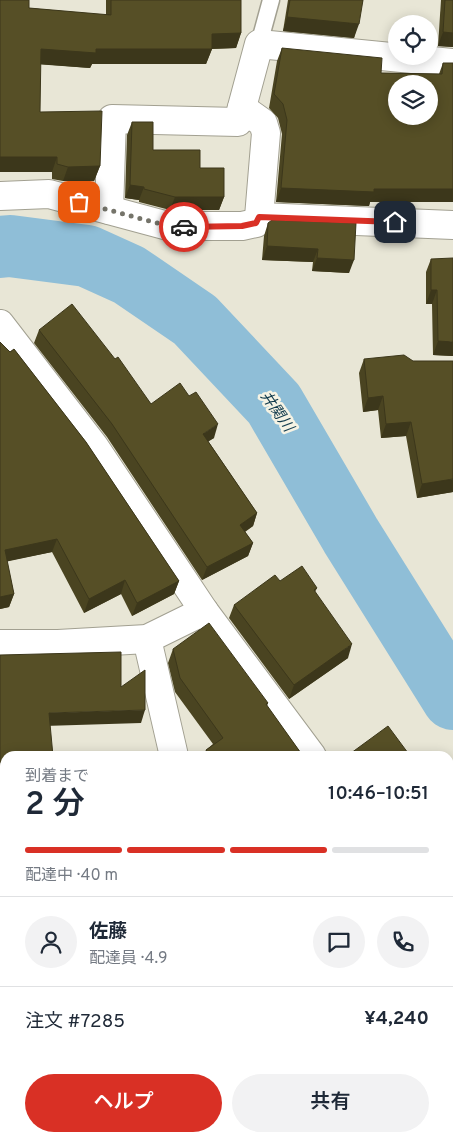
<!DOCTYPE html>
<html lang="ja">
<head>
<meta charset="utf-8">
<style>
	:root { --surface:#fff; --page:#f2f2f3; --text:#1f2937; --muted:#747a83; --line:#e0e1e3; --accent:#d93025 }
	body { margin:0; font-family:Overpass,"Noto Sans JP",sans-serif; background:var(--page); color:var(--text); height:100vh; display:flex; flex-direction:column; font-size:19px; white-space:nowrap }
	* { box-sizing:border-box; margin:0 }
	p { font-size:16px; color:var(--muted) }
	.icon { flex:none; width:28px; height:28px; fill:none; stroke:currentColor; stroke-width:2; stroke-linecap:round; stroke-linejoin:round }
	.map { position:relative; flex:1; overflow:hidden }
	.drawer { position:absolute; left:0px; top:751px; width:454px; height:391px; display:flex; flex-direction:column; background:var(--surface); border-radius:15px 15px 0 0; box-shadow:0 2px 12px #0003 }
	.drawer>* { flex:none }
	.buttons { position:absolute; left:388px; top:15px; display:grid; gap:10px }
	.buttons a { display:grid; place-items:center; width:50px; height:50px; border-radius:50%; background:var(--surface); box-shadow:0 2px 12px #0003; font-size:25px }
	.pin { position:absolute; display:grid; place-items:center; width:42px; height:42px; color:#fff; margin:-21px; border-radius:10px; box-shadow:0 2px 8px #0006 }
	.courier { position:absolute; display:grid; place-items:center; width:50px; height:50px; margin:-25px; border:4px solid #d93025; border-radius:50%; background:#fff; color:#222; box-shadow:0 1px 6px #0007 }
	.head em { font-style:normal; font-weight:600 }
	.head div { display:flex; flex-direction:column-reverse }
	.head { display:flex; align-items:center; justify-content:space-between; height:85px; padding:0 25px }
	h1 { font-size:32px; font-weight:600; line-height:38px }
	.bar { display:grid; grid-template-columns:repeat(4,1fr); gap:8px 5px; align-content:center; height:60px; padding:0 25px }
	.bar i { height:6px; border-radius:4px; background:var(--line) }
	.bar .active { background:var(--accent) }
	.bar p { grid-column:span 4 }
	.line { display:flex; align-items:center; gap:12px; padding:0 25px; border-top:1px solid var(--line) }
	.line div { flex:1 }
	.round { display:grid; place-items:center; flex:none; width:52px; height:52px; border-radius:26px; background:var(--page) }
	.primary-button { display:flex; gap:10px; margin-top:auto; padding:10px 25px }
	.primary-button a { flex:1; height:58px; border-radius:30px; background:var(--accent); color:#fff; font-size:20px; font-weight:600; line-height:58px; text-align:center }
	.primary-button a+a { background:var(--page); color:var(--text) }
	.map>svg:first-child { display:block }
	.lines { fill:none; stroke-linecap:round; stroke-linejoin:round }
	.river { stroke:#8fbed7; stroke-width:62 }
	.lane-casing { stroke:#a2a091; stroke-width:19 }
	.street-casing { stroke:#a2a091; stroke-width:30 }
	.lane { stroke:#fff; stroke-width:16 }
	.street { stroke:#fff; stroke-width:28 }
	.wall { fill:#4a4421 }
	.shaded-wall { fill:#3c371b }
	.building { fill:#564f26; stroke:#3c371b; fill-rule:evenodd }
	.done { stroke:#75746a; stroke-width:5; stroke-dasharray:0 9 }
	.route { stroke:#d93025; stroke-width:6 }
	.labels { text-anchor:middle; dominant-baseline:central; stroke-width:5; stroke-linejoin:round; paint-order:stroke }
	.water-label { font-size:15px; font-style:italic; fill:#123b4d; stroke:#f6f3e4 }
</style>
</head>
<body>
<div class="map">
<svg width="453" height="1142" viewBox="0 0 453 1142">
	<rect width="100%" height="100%" fill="#e8e6d6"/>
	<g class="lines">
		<!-- river -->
		<path class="river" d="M0,247L10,246L87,256L129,275L195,320L274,404L351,536L453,699"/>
		<defs>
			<path id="lane" d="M259,44L271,0"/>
			<g id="street">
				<path d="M242,108L263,123L266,133L259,217"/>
				<path d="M0,196L49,194L168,226H242L256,223L259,217L453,225"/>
				<path d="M109,210L112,119L238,122L259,44L453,63"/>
				<path d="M0,324L94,446L204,611L312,756"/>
				<path d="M147,639L174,756"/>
				<path d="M0,644H58L147,639L204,611"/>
				<path d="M0,825H5"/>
				<path d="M449,950L453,957"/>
				<path d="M272,1138L273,1142"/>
				<path d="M21,1142V1138"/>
			</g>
		</defs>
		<!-- lane casing -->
		<use href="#lane" class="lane-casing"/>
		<!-- street casing -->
		<use href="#street" class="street-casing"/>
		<!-- lane -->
		<use href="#lane" class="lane"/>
		<!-- street -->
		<use href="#street" class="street"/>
	</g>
	<!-- wall -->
	<g class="wall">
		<path d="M106,0H241V33L236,48L212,49L206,64H92L90,68L40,64V112L100,166L94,181H63L52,179V172H0L29,8L106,15Z"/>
		<path d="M288,0H363L354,38L283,31Z"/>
		<path d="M441,0H453V47L438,46Z"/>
		<path d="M282,48L381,73L439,74L443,63L453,202H370L369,206L276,202L282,134L278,118L269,108L277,61Z"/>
		<path d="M132,122L153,150L200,168L224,197L219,210H170L139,202V200L125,198L127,135Z"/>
		<path d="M268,223H356L349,273L312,271L313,262L262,260L264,236Z"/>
		<path d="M431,259L453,356L433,355L432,304H426V272Z"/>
		<path d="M39,330L115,359L151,404L214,438L208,441L257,513L253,526L245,532L253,543L248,556L202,580L107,437L34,343Z"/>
		<path d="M0,342L10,352L14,349L86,442L179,581L174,594L132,616L121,594L84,613L52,552L7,561L14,594L9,607L0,609Z"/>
		<path d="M364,359L413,361L453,492L417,498L406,436L381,438L378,410L363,412L359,373Z"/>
		<path d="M280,581L317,588L315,592L348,658L289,699L229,618L234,605Z"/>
		<path d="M173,649L268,703L267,706L303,756H203L206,750L213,744L175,692L168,663Z"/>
		<path d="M449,843L453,849V922L449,915Z"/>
	</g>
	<!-- shaded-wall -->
	<g class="shaded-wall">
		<path d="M287,17L359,24L354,38L283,31Z"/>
		<path d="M443,32L453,33V47L438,46Z"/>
		<path d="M241,33L236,48L206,49L212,34Z"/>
		<path d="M41,49H212L206,64H92L90,68L35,64Z"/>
		<path d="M0,157H57L52,172H0Z"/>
		<path d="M100,166L94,181H63L68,167Z"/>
		<path d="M130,185L144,187L139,200L125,198Z"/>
		<path d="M281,188L453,189V202H370L369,206L276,202Z"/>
		<path d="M175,197H224L219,210H170Z"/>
		<path d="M267,246L318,249L313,262L262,260Z"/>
		<path d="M317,258L354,260L349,273L312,271Z"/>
		<path d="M431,290H437L432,304H426Z"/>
		<path d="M438,341L453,342V356L433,355Z"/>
		<path d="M383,396L378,410L363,412L368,398Z"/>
		<path d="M411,422L406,436L381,438L386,424Z"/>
		<path d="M218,424L214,438L198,448L203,434Z"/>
		<path d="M453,479V492L417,498L422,484Z"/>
		<path d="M257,513L253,526L235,538L240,525Z"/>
		<path d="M57,539L52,552L0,563L5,550Z"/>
		<path d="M253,543L248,556L202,580L207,567Z"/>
		<path d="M125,580L121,594L84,613L89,599Z"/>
		<path d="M179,581L174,594L132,616L137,603Z"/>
		<path d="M14,594L9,607L0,609V597Z"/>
		<path d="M352,644L348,658L289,699L294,685Z"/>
		<path d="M145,710L141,723L44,726L49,713Z"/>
		<path d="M5,769V782L0,783V770Z"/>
		<rect x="0" y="1058" width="5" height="14"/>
		<rect x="449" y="1090" width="4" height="14"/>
	</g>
	<!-- building -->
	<g class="building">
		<path d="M0,0H29V8L111,15V0H241V33L212,34V49H96V53L41,49L40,112L102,111L100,166L68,167L57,164V157H0Z"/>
		<path d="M290,0H363L359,24L287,17Z"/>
		<path d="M445,0H453V33L443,32Z"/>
		<path d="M282,48L382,58L381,73L442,74L443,63H453V189H374V192L281,188L287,120L283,104L274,94ZM396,84H429V116H396Z"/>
		<path d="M132,122H153V150H200V168H224V197H175L144,189V187L130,185Z"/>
		<path d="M272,220L356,223L354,260L317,258L318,249L267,246L268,223Z"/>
		<path d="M453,258V342L438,341L437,290H431V259Z"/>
		<path d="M72,304L115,359L118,357L151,404L180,383L189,396L196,392L218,424L203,434L257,513L240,525L253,543L207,567L112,424L39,330Z"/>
		<path d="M0,342L10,352L14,349L86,442L179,581L137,603L125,580L89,599L57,539L5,550L14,594L0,597Z"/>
		<path d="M404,355L413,361H453V479L422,484L411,422L386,424L383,396L368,398L364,359Z"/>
		<path d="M302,566L317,588L314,590L352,644L294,685L234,605L275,575L280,581Z"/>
		<path d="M209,623L268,703L266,704L303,756H210L206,750L223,738L180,678L173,649Z"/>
		<path d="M121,652V687L145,670V710L49,713L53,756H5V769L0,770V655Z"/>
		<path d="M388,726L408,753L404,756H347Z"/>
		<path d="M0,826L5,827V1058H0Z"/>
		<path d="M449,843L453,849V900L449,893Z"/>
		<path d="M453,992V1090H449V994Z"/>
		<path d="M0,1136H5V1138H14L19,1142H0Z"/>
		<path d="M38,1138H266V1139L272,1142H33Z"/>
		<path d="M290,1138H434V1142H285L288,1140Z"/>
	</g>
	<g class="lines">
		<!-- done -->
		<path class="done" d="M79,202L168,226L184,227"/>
		<!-- route -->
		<path class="route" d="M184,227L242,226L256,223L259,217L395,222"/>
	</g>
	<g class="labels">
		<!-- water labels -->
		<g class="water-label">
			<text transform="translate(276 412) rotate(55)">井関川</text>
		</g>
	</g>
</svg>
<div class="buttons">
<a><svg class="icon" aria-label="locate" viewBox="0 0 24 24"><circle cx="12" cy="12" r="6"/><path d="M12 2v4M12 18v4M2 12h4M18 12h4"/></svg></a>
<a><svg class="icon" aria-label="layers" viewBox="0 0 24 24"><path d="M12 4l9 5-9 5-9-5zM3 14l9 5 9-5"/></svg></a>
</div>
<div class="pin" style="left:79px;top:202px;background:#ea580c"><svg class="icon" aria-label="bag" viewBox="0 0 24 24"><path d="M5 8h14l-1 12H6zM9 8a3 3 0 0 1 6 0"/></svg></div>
<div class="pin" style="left:395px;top:222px;background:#1f2937"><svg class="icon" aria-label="home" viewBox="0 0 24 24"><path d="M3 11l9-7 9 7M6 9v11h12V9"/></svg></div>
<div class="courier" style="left:184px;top:227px"><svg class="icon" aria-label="car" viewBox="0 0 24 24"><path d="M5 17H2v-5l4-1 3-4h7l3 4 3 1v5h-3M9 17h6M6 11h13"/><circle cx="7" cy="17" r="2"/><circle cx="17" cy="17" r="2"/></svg></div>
<section class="drawer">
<div class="head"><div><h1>2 分</h1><p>到着まで</p></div><em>10:46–10:51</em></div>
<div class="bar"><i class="active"></i><i class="active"></i><i class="active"></i><i></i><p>配達中 · 40 m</p></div>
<div class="line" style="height:90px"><a class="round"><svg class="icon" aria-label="person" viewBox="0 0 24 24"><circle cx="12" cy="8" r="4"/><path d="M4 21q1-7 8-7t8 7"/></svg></a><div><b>佐藤</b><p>配達員 · 4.9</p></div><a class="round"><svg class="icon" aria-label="chat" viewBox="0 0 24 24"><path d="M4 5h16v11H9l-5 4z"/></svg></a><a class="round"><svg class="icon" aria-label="phone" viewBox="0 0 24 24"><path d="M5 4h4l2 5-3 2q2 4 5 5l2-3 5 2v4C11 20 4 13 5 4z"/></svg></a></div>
<div class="line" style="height:65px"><div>注文 #7285</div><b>¥4,240</b></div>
<div class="primary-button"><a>ヘルプ</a><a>共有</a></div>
</section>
</div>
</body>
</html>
